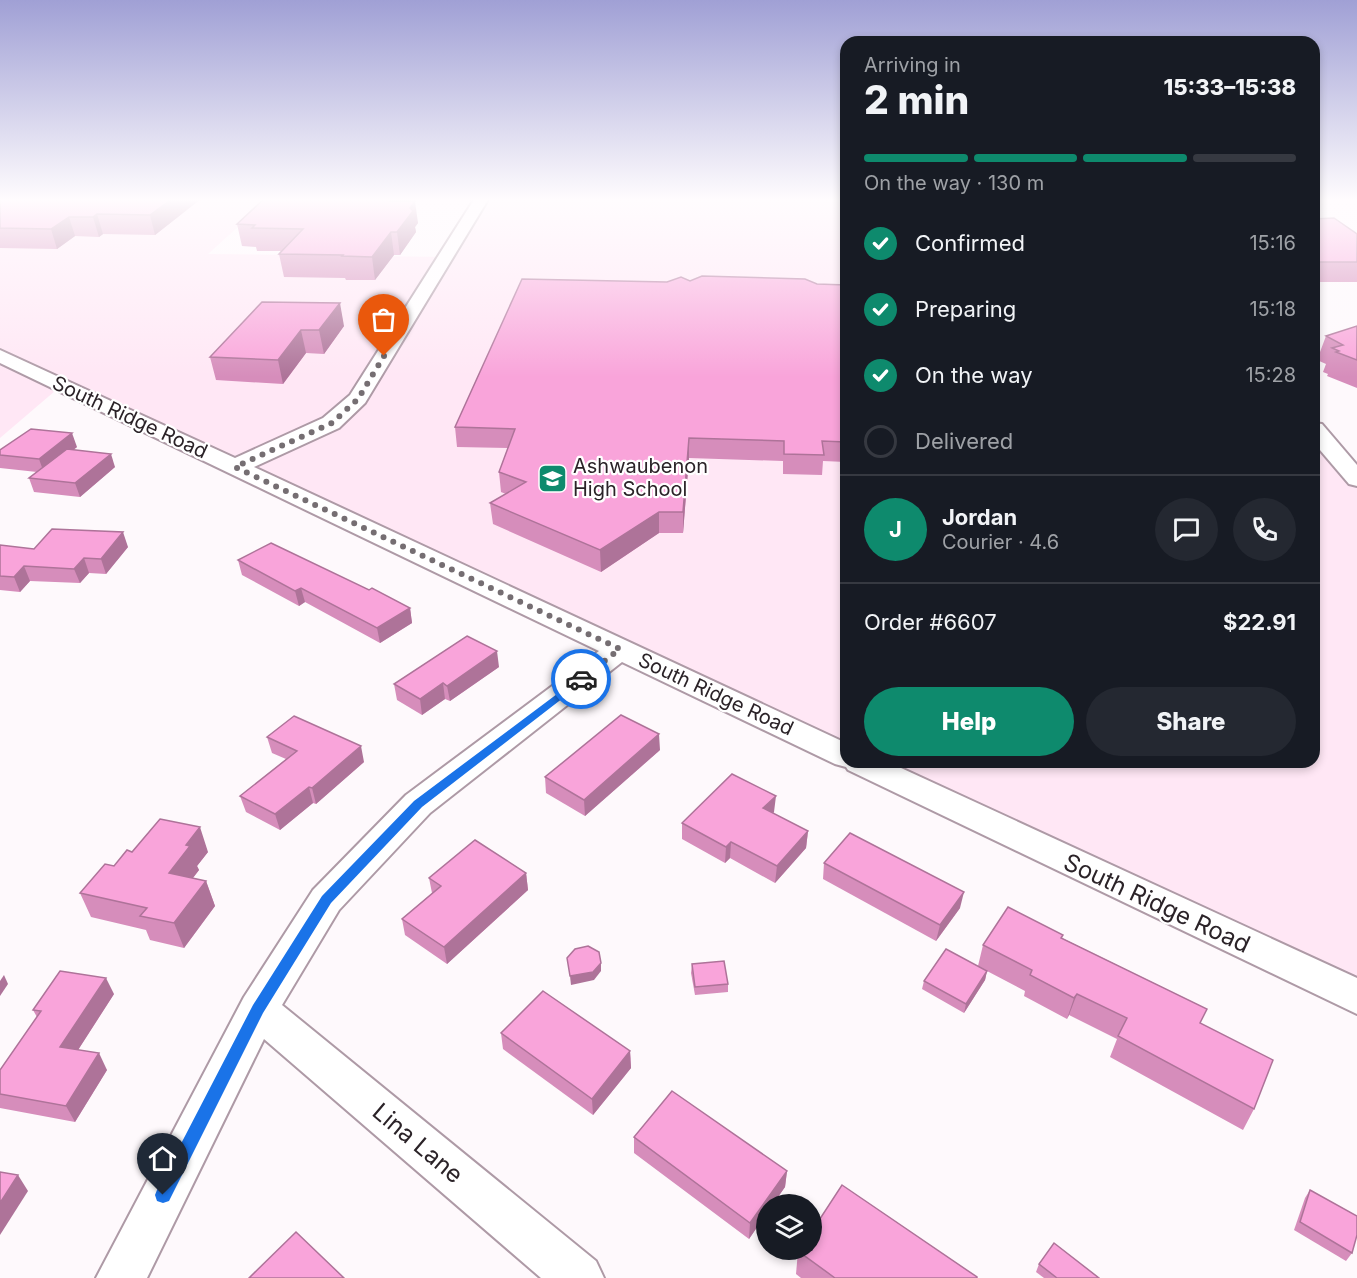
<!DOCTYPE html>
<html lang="en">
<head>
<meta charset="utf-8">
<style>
	:root { --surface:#171b24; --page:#242831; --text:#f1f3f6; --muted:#9ea1a6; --line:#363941; --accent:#0e8a6d }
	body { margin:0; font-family:Inter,sans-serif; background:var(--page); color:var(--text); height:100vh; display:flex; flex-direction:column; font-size:22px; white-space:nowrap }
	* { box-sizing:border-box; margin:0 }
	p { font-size:20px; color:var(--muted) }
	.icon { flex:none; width:33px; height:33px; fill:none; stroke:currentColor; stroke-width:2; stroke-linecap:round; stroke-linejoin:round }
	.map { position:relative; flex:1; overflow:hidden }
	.panel { position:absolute; left:840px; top:36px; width:480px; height:732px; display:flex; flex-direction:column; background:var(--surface); border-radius:18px; box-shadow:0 3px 9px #0003 }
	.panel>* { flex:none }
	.fabs { position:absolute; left:756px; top:1194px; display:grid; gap:12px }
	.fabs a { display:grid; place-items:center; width:66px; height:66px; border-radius:50%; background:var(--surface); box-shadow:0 3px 9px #0003; font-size:30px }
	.pin { position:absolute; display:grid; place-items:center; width:51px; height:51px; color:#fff; margin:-62px -26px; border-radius:50% 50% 50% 0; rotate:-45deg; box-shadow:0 0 6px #0007 }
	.pin .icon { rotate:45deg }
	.courier { position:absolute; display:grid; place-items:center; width:60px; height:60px; margin:-30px; border:4px solid #1a73e8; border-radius:50%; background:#fff; color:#222; box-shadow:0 2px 8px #0007 }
	.headline em { font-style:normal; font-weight:800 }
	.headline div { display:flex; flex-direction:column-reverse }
	.headline { display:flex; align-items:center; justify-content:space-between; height:102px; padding:0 24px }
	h1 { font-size:39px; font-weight:800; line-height:45px }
	.bar { display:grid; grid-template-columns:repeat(4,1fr); gap:9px 6px; align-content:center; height:72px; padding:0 24px }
	.bar i { height:8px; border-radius:4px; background:var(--line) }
	.bar .selected { background:var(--accent) }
	.bar p { grid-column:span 4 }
	.line { display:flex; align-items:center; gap:15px; padding:0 24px; border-top:2px solid var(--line) }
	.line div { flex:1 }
	.round { display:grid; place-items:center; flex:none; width:63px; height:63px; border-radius:32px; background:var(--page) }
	ol { padding:0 24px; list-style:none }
	li { display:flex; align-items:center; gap:18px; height:66px }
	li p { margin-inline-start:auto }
	li .icon { padding:6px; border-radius:50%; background:var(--accent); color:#fff; stroke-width:4 }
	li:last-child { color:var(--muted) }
	li i { width:33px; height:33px; border:3px solid var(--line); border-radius:50% }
	.primary-button { display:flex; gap:12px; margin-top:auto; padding:12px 24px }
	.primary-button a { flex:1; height:69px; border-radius:36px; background:var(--accent); color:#fff; font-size:24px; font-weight:800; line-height:69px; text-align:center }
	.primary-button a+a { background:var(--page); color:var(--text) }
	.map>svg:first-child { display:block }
	.built { fill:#ffe7f5 }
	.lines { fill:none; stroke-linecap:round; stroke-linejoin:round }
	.minor-casing { stroke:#ae9aa6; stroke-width:4 }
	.minor { fill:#fff; fill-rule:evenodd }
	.wall { fill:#d68dbb }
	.shaded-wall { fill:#ae7399 }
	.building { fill:#f9a4da; stroke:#ae7399; stroke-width:1.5 }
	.route { fill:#1a73e8 }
	.done { stroke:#756e72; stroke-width:6; stroke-dasharray:0 10.8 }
	.labels { text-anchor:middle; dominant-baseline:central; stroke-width:4.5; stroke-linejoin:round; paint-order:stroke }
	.street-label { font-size:20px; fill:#2b2328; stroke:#fff }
	.poi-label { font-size:20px; fill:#2b2328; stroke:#fff; text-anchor:start }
	.near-street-label { font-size:24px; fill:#2b2328; stroke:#fff }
</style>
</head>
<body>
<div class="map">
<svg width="1357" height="1278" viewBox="0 0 1357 1278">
	<rect width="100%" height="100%" fill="#fef9fc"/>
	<!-- built -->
	<g class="built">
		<path d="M0,198H270L208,254L445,257L482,198H846V756L62,385L0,438Z"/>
		<path d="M1314,429L1357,479V997L859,762H1314Z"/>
	</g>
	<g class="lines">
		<defs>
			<g id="minor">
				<path d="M475,198H489L365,403L339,428L254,467L846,743V762H888L1357,978V1014L848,770L846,767L835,764L622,662L430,813L339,910L282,1005L596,1261L604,1278H541L264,1039L147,1278H96L244,997L313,890L406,795L599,651L0,363V350L235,458L323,418L350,395Z"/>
				<path d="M1314,423L1322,424L1357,465V486L1349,484L1314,443Z"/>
			</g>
		</defs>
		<!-- minor casing -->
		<use href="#minor" class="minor-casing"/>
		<!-- minor -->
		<use href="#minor" class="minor"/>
	</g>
	<!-- wall -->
	<g class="wall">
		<path d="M0,198H202L155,235L103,234L99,237L75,236L57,249L0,248Z"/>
		<path d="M265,198H412L410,201L418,223L415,227L416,232L400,255H394L375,280H346L345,278L284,277L279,254L281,251H257L256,247L242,246L237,224Z"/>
		<path d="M1314,219L1357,234V282H1314Z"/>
		<path d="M690,281L846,285V462L823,461L822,475L783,474V461L689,458L683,533H659L601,572L493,524L490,503L506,494L501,492L499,472L508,448L457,447L455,427L667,282Z"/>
		<path d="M262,302L344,326L324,354L306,353L283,384L216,380L210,357Z"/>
		<path d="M1357,326V388L1327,376L1328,374L1323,372L1326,364L1317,360L1326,336Z"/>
		<path d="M77,447L73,450L115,467L80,497L34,492L29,478L37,472L0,468V450Z"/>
		<path d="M0,545L34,549L128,547L106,574L89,573L80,583L30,581L20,592L0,590Z"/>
		<path d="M238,560L369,590L410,608L412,623L380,643L305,602L299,606L242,575Z"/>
		<path d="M499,667L450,701L445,699L422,715L397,700L394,684Z"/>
		<path d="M267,737L364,762L316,804L313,803L280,830L246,812L240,796L286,759L272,753Z"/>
		<path d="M660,750L585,816L546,793L545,777Z"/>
		<path d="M774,812L773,813L808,831L806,848L775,883L730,858L725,863L682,839V823Z"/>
		<path d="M132,852H208L197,866L199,870L193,878L206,881L215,906L184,948L150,940L146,930L91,917L80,893Z"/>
		<path d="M824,863L960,908L936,941L823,879Z"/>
		<path d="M526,873L528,890L447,964L405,935L402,919L432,893L429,878Z"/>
		<path d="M1062,938L1207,1009L1200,1023L1254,1109L1243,1130L1110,1057L1117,1039L1069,1015L1067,1019L1024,996L1025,991L987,971L985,980L964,1013L922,989L924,981L978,966L983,945Z"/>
		<path d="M692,964L728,984V992L695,995L691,973Z"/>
		<path d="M114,994L78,1050L107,1070L75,1122L0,1108V1070L37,1017L33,1010Z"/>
		<path d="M501,1033L630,1051L631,1068L593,1115L503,1049Z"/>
		<path d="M634,1137L787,1171L785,1187L773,1204H766V1214L749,1239L634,1153Z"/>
		<path d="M1310,1190L1352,1253L1346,1261L1294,1230L1305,1198Z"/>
		<path d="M798,1251L977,1278H801L796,1274Z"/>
		<path d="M1039,1264L1099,1278H1044L1036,1272Z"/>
	</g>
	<!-- shaded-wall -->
	<g class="shaded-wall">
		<path d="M173,198H202L155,235L150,215Z"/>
		<path d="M392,198H412L393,222L390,201Z"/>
		<path d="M415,201L418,223L415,227L416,232L400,255L397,232L410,208Z"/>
		<path d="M97,214L103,234L99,237L93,217Z"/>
		<path d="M69,217L75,236L57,249L51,229Z"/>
		<path d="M391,232L394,255L375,280L372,257Z"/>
		<path d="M340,303L344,326L324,354L319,330Z"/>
		<path d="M301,330L306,353L283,384L278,360Z"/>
		<path d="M72,433L77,447L44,473L39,459Z"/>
		<path d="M689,438V458L683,533V512Z"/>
		<path d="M111,454L115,467L80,497L75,483Z"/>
		<path d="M659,512V533L601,572L600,550Z"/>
		<path d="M123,532L128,547L106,574L101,559Z"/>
		<path d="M84,558L89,573L80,583L74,569Z"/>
		<path d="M24,566L30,581L20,592L14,577Z"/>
		<path d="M301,588L305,602L299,606L295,591Z"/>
		<path d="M410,608L412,623L380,643L377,628Z"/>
		<path d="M497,651L499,667L450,701L447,686Z"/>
		<path d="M443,683L445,699L422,715L420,699Z"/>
		<path d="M659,734L660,750L585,816L584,800Z"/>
		<path d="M361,746L364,762L316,804L312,788Z"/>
		<path d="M309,787L313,803L280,830L275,814Z"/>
		<path d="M776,796L774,812L762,825L763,808Z"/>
		<path d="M200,827L208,852L197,866L199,870L178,897L169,873L186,845Z"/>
		<path d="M808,831L806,848L775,883L777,866Z"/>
		<path d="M731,842L730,858L725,863L726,847Z"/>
		<path d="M526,873L528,890L447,964L444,947Z"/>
		<path d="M206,881L215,906L184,948L174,923Z"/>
		<path d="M964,892L960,908L936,941L940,925Z"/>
		<path d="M601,963V971L594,980L571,985L570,976Z"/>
		<path d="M987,971L985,980L964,1013L966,1004Z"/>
		<path d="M4,975L8,984L0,996V981Z"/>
		<path d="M106,978L114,994L69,1064L60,1047Z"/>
		<path d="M1077,994L1069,1015L1067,1019L1074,998Z"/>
		<path d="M630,1051L631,1068L593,1115L592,1099Z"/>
		<path d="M99,1053L107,1070L75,1122L66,1106Z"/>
		<path d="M787,1171L785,1187L773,1204H766V1214L749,1239L750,1223Z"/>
		<path d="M18,1175L28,1191L0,1235V1203Z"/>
	</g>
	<!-- building -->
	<g class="building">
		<path d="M0,198H173L150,215L97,214L93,217H69L51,229L0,228Z"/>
		<path d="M265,198H392L390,201H415L410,208L413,211L397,232H391L372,257L342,256L343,255L279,254L303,229L252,228L255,225L237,224Z"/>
		<path d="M1334,218L1357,234V262H1314V219Z"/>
		<path d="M702,276L805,279L817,284L846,285V442L822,441L824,455L784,454V441L689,438L683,512H659L600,550L490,503L526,482L499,472L515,429L455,427L522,279L667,282L681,277L690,281Z"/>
		<path d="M262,302L340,303L319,330H301L278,360L210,357Z"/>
		<path d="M1357,326V360L1336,352L1339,351L1332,348L1343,345L1326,336Z"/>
		<path d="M31,429L72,433L39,459L0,455V450Z"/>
		<path d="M67,449L111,454L75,483L29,478Z"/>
		<path d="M52,529L123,532L101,559L84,558L74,569L24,566L14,577L0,576V545L34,549Z"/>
		<path d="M271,543L369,590L372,588L410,608L377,628L301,588L295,591L238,560Z"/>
		<path d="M467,636L497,651L447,686L443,683L420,699L394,684Z"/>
		<path d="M621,715L659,734L584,800L545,777Z"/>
		<path d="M294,716L361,746L312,788L309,787L275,814L240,796L297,751L267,737Z"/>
		<path d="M732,774L776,796L763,808L808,831L777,866L731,842L726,847L682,823Z"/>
		<path d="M160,819L200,827L186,845L190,846L169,873L206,881L174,923L140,916L147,908L80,893L105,864L114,866L127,850L132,852Z"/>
		<path d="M850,833L964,892L940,925L824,863Z"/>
		<path d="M475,840L526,873L444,947L402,919L441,886L429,878Z"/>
		<path d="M1008,907L1063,935L1061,938L1207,1009L1200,1023L1273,1060L1254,1109L1118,1036L1127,1018L1077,994L1074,998L1030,975L1032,970L983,945Z"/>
		<path d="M588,946L599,952L601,963L593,972L570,976L567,958L575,949Z"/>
		<path d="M946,949L987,971L966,1004L924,981Z"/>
		<path d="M724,961L728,984L695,987L692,964Z"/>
		<path d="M60,971L106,978L60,1047L99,1053L66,1106L0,1094V1070L41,1011L33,1010Z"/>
		<path d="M543,991L630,1051L592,1099L501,1033Z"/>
		<path d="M672,1091L787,1171L750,1223L634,1137Z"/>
		<path d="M0,1172L18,1175L0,1203Z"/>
		<path d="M842,1185L977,1277V1278H835L798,1251L800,1250H812V1231Z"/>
		<path d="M1310,1190L1357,1216V1235L1352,1253L1300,1222Z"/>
		<path d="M296,1232L344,1278H249Z"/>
		<path d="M1054,1243L1099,1278H1057L1039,1264Z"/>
	</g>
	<!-- sky -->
	<linearGradient id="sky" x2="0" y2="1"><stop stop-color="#a0a0d5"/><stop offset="0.53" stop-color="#fffcfe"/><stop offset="1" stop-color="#fffcfe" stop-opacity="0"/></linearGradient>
	<rect width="1357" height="377" fill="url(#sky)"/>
	<!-- route -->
	<path class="route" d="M581,676L586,679L585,681L422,807L331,903L263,1013L169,1201L163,1203L157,1201L155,1195L157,1190L253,1005L322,896L414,801Z"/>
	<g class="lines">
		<!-- done -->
		<path class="done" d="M384,356L358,399L332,423L235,467L620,649L581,679"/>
	</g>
	<!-- icons -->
	<defs>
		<symbol id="school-square" viewBox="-11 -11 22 22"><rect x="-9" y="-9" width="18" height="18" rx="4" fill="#0e8a6d" stroke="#fff"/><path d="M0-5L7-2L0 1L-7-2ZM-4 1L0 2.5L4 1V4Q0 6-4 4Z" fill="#fff"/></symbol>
	</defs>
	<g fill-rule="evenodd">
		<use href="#school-square" x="536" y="462" width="33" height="33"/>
	</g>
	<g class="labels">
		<!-- street labels -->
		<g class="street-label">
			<text transform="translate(130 417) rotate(25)">South Ridge Road</text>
			<text transform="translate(716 694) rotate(25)">South Ridge Road</text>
		</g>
		<!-- poi labels -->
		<g class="poi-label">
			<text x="573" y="466">Ashwaubenon<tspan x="573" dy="23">High School</tspan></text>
		</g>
		<!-- near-street labels -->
		<g class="near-street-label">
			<text transform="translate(1157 903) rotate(25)">South Ridge Road</text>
			<text transform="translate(418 1143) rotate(40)">Lina Lane</text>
		</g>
	</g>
</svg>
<div class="fabs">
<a><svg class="icon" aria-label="layers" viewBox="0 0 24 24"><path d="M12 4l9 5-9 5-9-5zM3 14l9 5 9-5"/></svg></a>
</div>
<div class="pin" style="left:384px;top:356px;background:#ea580c"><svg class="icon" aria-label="bag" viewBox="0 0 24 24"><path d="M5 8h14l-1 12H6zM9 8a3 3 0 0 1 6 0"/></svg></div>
<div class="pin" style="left:163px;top:1195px;background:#1f2937"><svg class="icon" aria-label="home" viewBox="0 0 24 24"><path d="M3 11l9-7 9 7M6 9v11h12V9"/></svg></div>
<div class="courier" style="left:581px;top:679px"><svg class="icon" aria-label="car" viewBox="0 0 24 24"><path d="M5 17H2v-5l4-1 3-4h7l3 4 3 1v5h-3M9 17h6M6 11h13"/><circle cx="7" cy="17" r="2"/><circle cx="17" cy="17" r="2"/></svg></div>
<section class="panel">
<div class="headline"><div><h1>2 min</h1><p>Arriving in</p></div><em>15:33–15:38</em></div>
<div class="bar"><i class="selected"></i><i class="selected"></i><i class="selected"></i><i></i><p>On the way · 130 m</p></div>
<ol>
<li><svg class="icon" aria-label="check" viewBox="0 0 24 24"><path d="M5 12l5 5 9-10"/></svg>Confirmed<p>15:16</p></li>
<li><svg class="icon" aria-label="check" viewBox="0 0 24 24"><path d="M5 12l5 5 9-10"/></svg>Preparing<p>15:18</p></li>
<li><svg class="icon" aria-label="check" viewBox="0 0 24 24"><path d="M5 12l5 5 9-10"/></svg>On the way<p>15:28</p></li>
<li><i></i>Delivered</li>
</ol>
<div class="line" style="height:108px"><b class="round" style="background:var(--accent);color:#fff">J</b><div><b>Jordan</b><p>Courier · 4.6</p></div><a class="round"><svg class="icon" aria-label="chat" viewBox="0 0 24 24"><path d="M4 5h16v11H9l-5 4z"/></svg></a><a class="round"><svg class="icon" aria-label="phone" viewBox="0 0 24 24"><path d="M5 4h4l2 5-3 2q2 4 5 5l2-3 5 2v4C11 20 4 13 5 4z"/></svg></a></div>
<div class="line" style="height:78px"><div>Order #6607</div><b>$22.91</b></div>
<div class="primary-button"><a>Help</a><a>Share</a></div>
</section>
</div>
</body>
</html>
